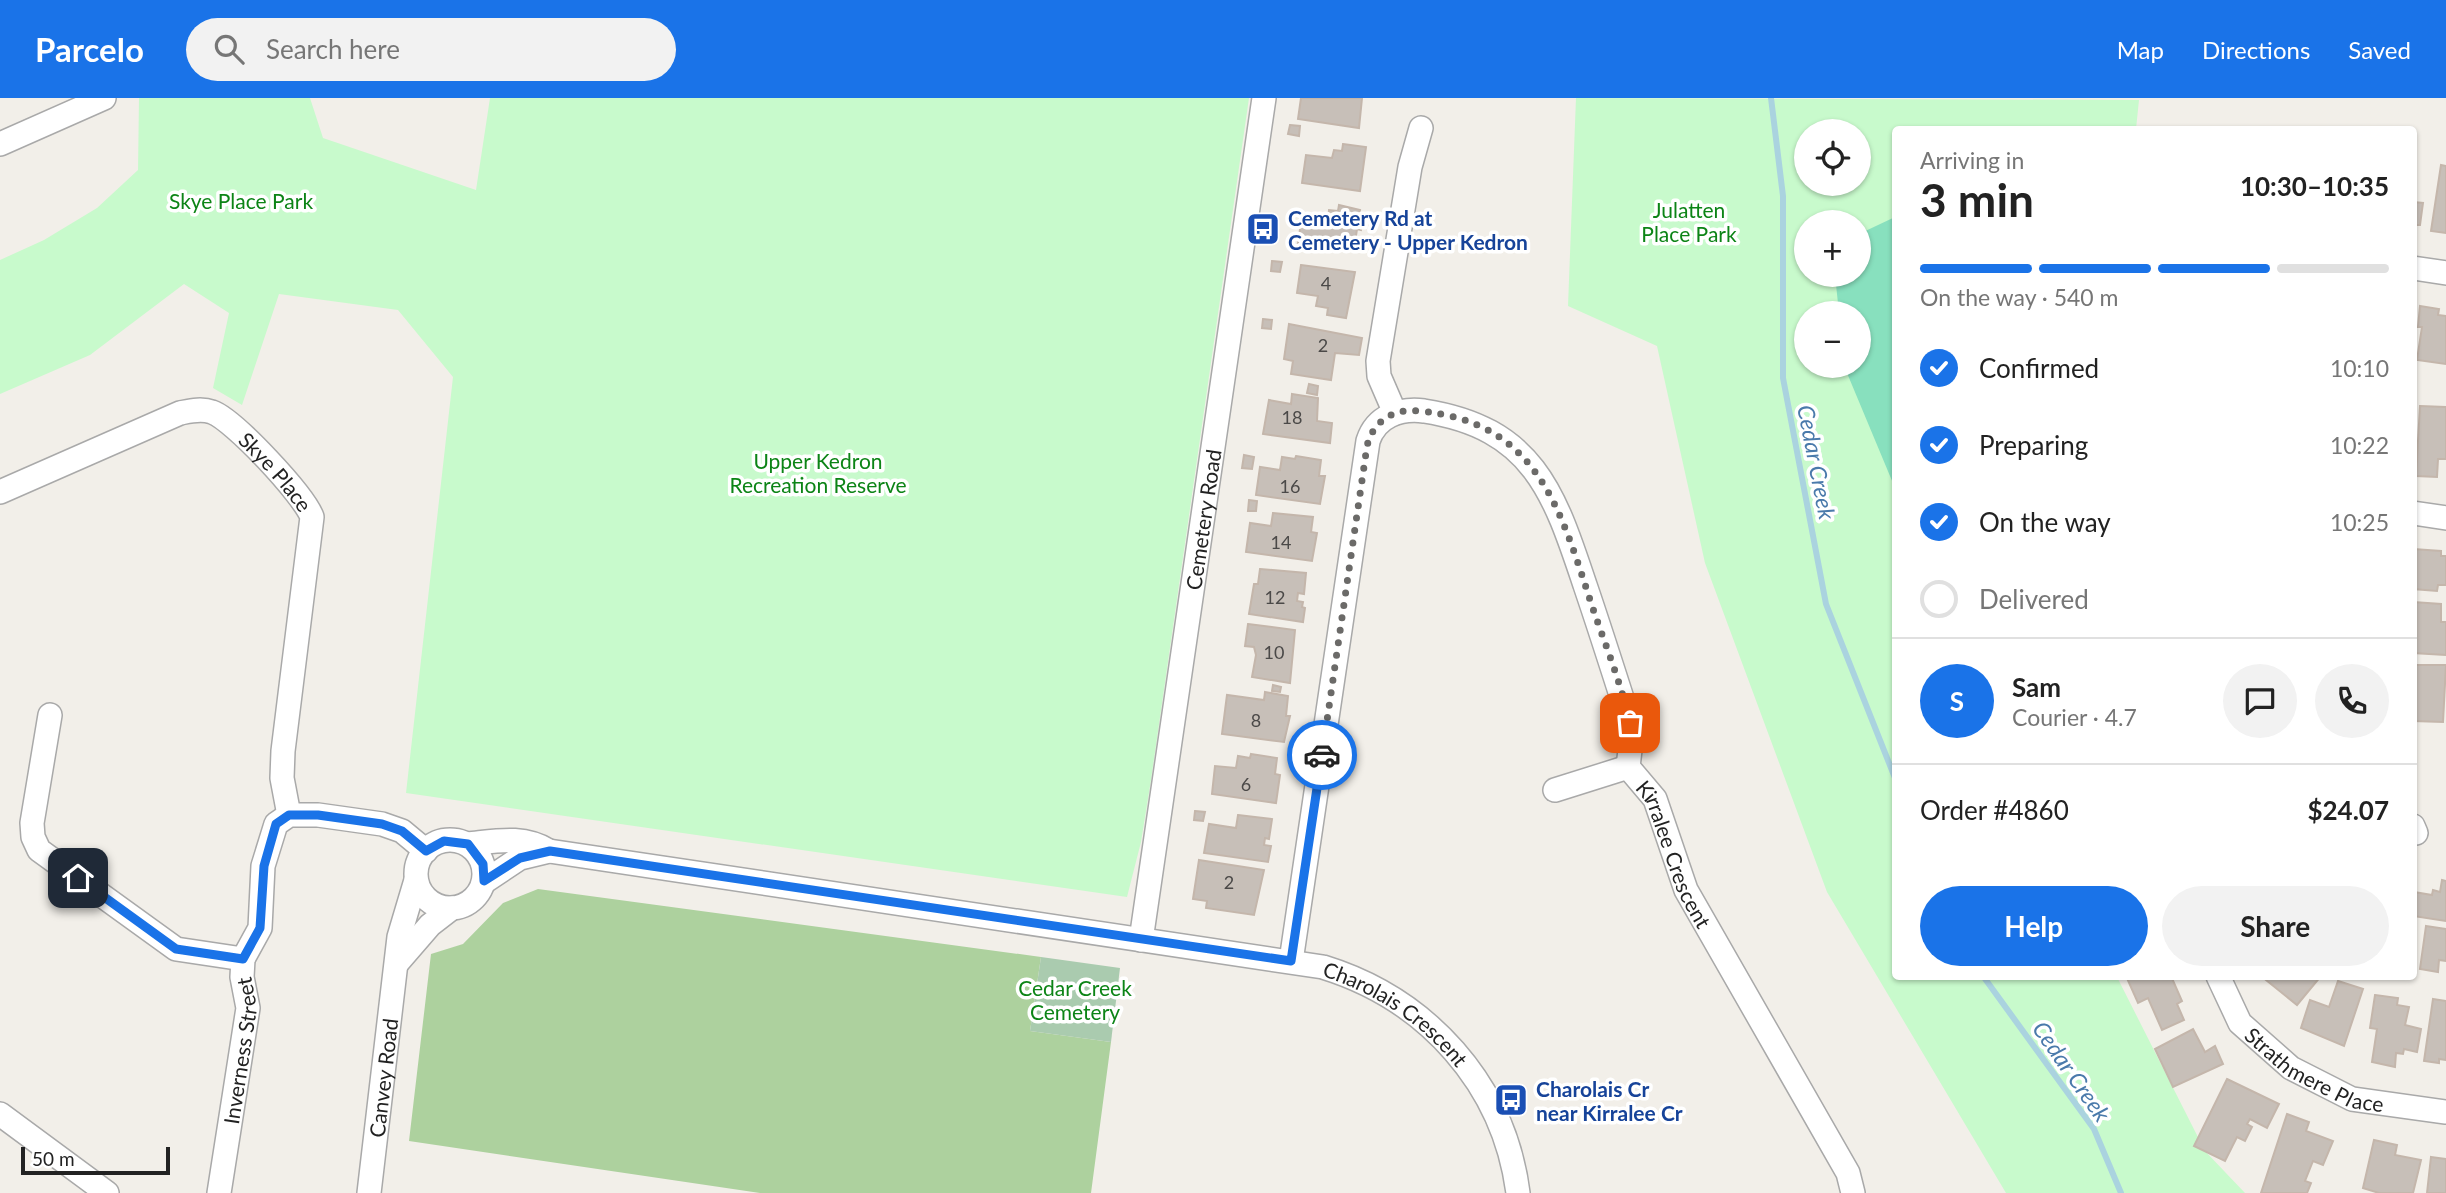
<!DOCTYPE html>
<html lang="en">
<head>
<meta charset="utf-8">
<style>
	:root { --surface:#fff; --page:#f2f2f2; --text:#222; --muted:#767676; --line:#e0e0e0; --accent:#1a73e8 }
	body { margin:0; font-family:Lato,sans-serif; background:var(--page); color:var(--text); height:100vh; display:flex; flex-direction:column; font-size:26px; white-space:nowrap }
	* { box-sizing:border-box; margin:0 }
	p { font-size:23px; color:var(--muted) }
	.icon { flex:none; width:38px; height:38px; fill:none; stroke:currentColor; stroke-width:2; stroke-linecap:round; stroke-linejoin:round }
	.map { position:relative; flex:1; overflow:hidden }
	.side { position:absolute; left:1892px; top:28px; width:525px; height:854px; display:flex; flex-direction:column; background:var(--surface); border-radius:7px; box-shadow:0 2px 5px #0004 }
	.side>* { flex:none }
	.buttons { position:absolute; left:1794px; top:21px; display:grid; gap:14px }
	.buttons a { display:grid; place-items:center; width:77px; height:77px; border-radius:50%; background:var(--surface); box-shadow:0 2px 5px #0004; font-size:35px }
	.scale { position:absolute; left:21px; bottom:18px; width:149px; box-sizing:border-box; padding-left:7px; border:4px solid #222; border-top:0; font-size:19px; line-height:24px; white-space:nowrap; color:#222; -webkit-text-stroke:5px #fff; paint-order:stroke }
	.pin { position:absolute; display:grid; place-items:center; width:60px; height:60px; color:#fff; margin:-30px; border-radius:14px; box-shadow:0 4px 10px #0006 }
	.courier { position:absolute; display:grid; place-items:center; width:70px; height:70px; margin:-35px; border:5px solid #1a73e8; border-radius:50%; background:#fff; color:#222; box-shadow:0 2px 9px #0007 }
	.headline em { font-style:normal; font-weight:700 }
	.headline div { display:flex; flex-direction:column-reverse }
	.headline { display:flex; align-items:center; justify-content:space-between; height:119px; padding:0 28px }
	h1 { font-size:46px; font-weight:700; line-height:52px }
	.bar { display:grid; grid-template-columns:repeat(4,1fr); gap:10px 7px; align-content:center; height:84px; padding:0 28px }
	.bar i { height:9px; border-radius:5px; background:var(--line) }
	.bar .active { background:var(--accent) }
	.bar p { grid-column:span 4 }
	.line { display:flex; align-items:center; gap:18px; padding:0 28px; border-top:2px solid var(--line) }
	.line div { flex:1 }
	.round { display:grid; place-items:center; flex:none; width:74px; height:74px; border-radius:37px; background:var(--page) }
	ol { padding:0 28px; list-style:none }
	li { display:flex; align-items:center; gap:21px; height:77px }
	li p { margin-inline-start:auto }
	li .icon { padding:7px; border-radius:50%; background:var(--accent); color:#fff; stroke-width:4 }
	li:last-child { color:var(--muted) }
	li i { width:38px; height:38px; border:4px solid var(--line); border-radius:50% }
	.primary-button { display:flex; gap:14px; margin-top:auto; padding:14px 28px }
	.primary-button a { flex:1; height:80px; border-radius:42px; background:var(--accent); color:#fff; font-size:28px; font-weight:700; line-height:80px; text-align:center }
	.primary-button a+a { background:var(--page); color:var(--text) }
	header { display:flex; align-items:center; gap:42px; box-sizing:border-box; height:98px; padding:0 35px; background:var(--accent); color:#fff }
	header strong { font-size:33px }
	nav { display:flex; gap:38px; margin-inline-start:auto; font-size:24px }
	.search { width:490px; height:63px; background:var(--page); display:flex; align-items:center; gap:18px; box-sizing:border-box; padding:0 24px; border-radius:38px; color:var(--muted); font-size:26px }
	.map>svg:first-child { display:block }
	.forest { fill:#add19e }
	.cemetery { fill:#aacbaf }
	.park { fill:#c8facc; fill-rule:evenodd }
	.pitch { fill:#88e0be }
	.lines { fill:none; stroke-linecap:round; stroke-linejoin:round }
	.stream { stroke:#aad3df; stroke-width:6 }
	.building { fill:#c7bfb8; stroke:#c4b6ab; stroke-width:2 }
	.minor-casing { stroke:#a9a9a9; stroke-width:26 }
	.minor { stroke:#fff; stroke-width:23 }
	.done { stroke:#6b6a68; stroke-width:7; stroke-dasharray:0 12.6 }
	.route { stroke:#1a73e8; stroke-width:9 }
	.labels { text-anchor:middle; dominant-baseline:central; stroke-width:7; stroke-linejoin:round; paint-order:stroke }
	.number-label { font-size:18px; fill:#4b4948 }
	.park-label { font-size:21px; fill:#0c8416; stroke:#fff }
	.transit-label { font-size:21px; font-weight:bold; fill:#164399; stroke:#fff; text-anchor:start }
	.street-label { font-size:21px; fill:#222; stroke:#fff }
	.water-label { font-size:23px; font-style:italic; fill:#4a7aab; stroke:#fff }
</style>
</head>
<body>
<header>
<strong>Parcelo</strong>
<div class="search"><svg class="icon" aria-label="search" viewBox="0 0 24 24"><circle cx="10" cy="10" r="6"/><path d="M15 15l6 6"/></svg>Search here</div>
<nav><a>Map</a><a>Directions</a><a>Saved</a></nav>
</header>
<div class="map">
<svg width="2446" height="1095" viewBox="0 0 2446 1095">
	<rect width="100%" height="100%" fill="#f2efe9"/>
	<!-- forest -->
	<path class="forest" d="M538,791L1041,859L1030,933L1111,944L1091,1095H760L409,1043L431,856L463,846L503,805Z"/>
	<!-- cemetery -->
	<path class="cemetery" d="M1041,859L1120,870L1111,944L1030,933Z"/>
	<!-- park -->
	<g class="park">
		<path d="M139,0H310L323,40L476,92L490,0H1249L1151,682L1141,744L1127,799L406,695L453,279L398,212L279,196L242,307L213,290L229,215L184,186L90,257L0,296V162L44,142L97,110L138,72Z"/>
		<path d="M1576,0L2139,2L2136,31L1895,32V878L2117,879L2205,1053L2245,1095H2006L1827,794L1705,465L1657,248L1568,208ZM1806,33H1858V86H1806ZM1806,124H1858V177H1806ZM1806,215H1858V268H1806Z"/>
	</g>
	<!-- pitch -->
	<path class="pitch" d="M1895,119V390L1847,275L1846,268H1858V215H1839L1835,177H1858L1859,136Z"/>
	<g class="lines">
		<!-- stream -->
		<g class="stream">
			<path d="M1771,0L1783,98V280L1826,506L1895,680"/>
			<path d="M1983,878L2094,1031L2121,1095"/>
		</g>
	</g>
	<!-- building -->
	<g class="building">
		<path d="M1301,0H1362L1359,30L1298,21Z"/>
		<path d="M1290,27L1300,28L1299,38L1288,36Z"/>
		<path d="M1343,46L1366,49L1360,93L1302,85L1306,57L1332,60L1334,52L1342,53Z"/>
		<path d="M2441,67L2446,68V135L2431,133Z"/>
		<path d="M2413,104L2423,105L2420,127H2413Z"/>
		<path d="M1339,107L1360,112L1358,123L1362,124L1361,132L1357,131L1354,151L1298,145L1302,117L1328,120L1329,112L1338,113Z"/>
		<path d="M1272,163L1282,164L1280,174L1271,173Z"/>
		<path d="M1301,167L1355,174L1346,220L1327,217L1328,210L1316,208L1318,198L1297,195Z"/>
		<path d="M2420,208L2439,211L2438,217L2446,218V266L2417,262L2422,229H2418Z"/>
		<path d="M1263,221L1272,222L1271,231L1262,230Z"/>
		<path d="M1289,226L1362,240L1359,257L1335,255L1331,282L1291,276L1293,263L1284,261Z"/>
		<path d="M1309,286L1318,288L1317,297L1307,295Z"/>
		<path d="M1292,296L1318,300L1317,323L1332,325L1330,345L1263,336L1269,302L1291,306Z"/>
		<path d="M2420,308L2446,309V361H2438L2437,379L2416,378Z"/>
		<path d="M1244,357L1254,359L1252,371L1242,370Z"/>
		<path d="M1296,358L1321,362L1319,378H1325L1320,406L1256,397L1260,369L1280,372L1282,359L1295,361Z"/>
		<path d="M1249,402L1257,403L1256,413H1248Z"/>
		<path d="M1273,415L1313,419L1311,434L1317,435L1312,463L1246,454L1250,425L1271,428Z"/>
		<path d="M2413,451L2441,453V458H2446V487H2438L2437,493L2413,491Z"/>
		<path d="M1260,471L1306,475L1304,496L1298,495L1297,503L1303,504L1302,509L1305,510L1303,524L1249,516L1254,486H1258Z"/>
		<path d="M2413,504L2441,506V524H2446V557L2413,555Z"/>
		<path d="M1248,526L1295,532L1290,585L1252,579L1256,557L1254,549L1245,548Z"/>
		<path d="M2413,567H2446L2443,624L2413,623Z"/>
		<path d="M1273,587L1281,589L1280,594L1272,593Z"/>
		<path d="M1265,594L1288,598L1286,618H1290L1284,644L1222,636L1227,597L1264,602Z"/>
		<path d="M1251,656L1277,660L1275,676L1280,677L1276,705L1212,696L1215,668L1236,670L1238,658L1250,660Z"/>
		<path d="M1195,713L1205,714L1203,723L1194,722Z"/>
		<path d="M1238,717L1272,721L1269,741L1265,740L1264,747L1271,748L1268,764L1204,755L1209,726L1236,730Z"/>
		<path d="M1199,762L1264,772L1254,817L1206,810L1207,803L1193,801Z"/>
		<path d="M2442,782L2446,783V823L2413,818L2414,794L2432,797L2433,792L2440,794Z"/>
		<path d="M2426,828L2446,831V863L2439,862L2438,874L2420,871Z"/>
		<path d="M2126,878H2171L2182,903L2177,906L2184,922L2162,932L2148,900L2138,905Z"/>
		<path d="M2261,878H2321L2297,907Z"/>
		<path d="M2338,883L2363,891L2344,948L2301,930L2310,902L2329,909Z"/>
		<path d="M2375,897L2398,900L2397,907L2409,909L2405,927L2421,931L2417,954L2404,951L2403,956L2396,955L2395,969L2372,964L2377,931L2370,930Z"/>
		<path d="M2433,901L2446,903V962L2439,961V965L2424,963Z"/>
		<path d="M2193,931L2205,954L2215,948L2223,966L2173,989L2155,951Z"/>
		<path d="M2227,981L2279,1006L2267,1030L2250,1021L2247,1026L2252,1029L2245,1043L2237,1039L2225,1063L2194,1048Z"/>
		<path d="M2287,1016L2309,1024L2306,1033L2333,1043L2323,1067L2313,1063L2305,1083L2311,1085L2307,1095H2261Z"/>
		<path d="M2374,1042L2397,1047L2395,1057L2421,1062L2413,1095H2379L2363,1090Z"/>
		<path d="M2431,1059L2446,1061V1095H2427Z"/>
	</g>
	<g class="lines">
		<defs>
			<g id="minor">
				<path d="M0,46L104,0"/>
				<path d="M2413,170L2446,175"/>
				<path d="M1395,315L1379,278L1378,263L1410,69L1421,30"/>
				<path id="s1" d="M0,394L180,315C190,313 201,310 212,314C233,321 304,397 312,419L283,653L282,680L289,717"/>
				<path d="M2413,415L2446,420"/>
				<path d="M50,617L32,725L33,739L39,752L176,851L243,861"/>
				<path d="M1555,692L1628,669"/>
				<path d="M2413,728L2416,735"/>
				<circle cx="450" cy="776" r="34"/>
				<path d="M468,746C497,743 523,737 549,753"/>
				<path id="s2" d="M484,784L520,760L549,753L1323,869C1427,901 1504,986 1518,1095"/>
				<path id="s3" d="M1141,842L1264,0"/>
				<path id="s4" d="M1291,863L1368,343C1376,318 1400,310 1424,313C1533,330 1554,394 1585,487C1600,531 1614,575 1628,619L1632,635L1628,669L1655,701L1686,792L1848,1075L1853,1095"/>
				<path d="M398,864L430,827L452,810"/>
				<path id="s5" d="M2218,878L2240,925L2291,970L2352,1001L2446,1014"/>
				<path d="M0,1016L107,1095"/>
				<path id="s6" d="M219,1095L248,910L242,879L243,861L260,830L263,768L276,726L289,717H318L382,726L402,733L426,753"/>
				<path id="s7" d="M369,1095L399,839L416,782"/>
			</g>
		</defs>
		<!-- minor casing -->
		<use href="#minor" class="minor-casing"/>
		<!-- minor -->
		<use href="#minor" class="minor"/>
	</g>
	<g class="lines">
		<!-- done -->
		<path class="done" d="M1322,657L1367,348C1373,323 1394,310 1419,313C1538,323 1561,413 1592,508C1605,546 1621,585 1630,625"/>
		<!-- route -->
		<path class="route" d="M78,780L176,851L243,861L260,830L264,768L276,726L289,717H318L382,726L402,733L426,753L444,743L468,746L483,766L484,783L520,760L550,753L1291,863L1322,657"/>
	</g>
	<!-- icons -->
	<defs>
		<symbol id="bus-square" viewBox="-11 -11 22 22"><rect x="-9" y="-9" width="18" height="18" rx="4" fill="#1a4fb4" stroke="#fff"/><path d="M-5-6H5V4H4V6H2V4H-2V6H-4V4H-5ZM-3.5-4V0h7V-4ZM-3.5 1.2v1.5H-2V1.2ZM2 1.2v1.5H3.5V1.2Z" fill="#fff"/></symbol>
	</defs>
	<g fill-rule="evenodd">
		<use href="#bus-square" x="1244" y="112" width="38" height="38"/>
		<use href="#bus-square" x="1492" y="983" width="38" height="38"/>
	</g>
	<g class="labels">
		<!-- number labels -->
		<g class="number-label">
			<text x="1326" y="185">4</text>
			<text x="1323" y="247">2</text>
			<text x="1292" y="319">18</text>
			<text x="1290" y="388">16</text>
			<text x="1281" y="444">14</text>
			<text x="1275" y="499">12</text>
			<text x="1274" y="554">10</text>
			<text x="1256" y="622">8</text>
			<text x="1246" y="686">6</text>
			<text x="1229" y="784">2</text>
		</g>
		<!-- park labels -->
		<g class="park-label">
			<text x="241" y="102">Skye Place Park</text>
			<text x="1689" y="111">Julatten<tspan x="1689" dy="24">Place Park</tspan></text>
			<text x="818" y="362">Upper Kedron<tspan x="818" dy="24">Recreation Reserve</tspan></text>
			<text x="1075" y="889">Cedar Creek<tspan x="1075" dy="24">Cemetery</tspan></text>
		</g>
		<!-- transit labels -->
		<g class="transit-label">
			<text x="1288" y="119">Cemetery Rd at<tspan x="1288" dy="24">Cemetery - Upper Kedron</tspan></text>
			<text x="1536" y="990">Charolais Cr<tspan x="1536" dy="24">near Kirralee Cr</tspan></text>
		</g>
		<!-- street labels -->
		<g class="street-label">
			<text stroke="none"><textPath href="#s1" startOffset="317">Skye Place</textPath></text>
			<text stroke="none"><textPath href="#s3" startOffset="425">Cemetery Road</textPath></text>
			<text stroke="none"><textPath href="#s4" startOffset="1139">Kirralee Crescent</textPath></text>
			<text stroke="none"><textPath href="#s2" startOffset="943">Charolais Crescent</textPath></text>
			<text stroke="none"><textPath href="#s6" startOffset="144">Inverness Street</textPath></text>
			<text stroke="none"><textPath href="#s5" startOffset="142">Strathmere Place</textPath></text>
			<text stroke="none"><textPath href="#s7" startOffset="116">Canvey Road</textPath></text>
		</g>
		<!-- water labels -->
		<g class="water-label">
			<text transform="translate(1817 364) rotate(79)">Cedar Creek</text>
			<text transform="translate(2072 973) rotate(55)">Cedar Creek</text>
		</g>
	</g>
</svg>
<div class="buttons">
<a><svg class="icon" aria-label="locate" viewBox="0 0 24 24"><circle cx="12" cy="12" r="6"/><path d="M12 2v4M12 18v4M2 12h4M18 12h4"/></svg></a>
<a>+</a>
<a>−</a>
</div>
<div class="scale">50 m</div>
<div class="pin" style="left:1630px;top:625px;background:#ea580c"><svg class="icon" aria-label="bag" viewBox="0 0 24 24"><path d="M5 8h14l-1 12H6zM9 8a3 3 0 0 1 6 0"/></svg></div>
<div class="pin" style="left:78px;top:780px;background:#1f2937"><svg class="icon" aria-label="home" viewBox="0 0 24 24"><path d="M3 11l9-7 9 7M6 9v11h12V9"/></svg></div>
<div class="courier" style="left:1322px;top:657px"><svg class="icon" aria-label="car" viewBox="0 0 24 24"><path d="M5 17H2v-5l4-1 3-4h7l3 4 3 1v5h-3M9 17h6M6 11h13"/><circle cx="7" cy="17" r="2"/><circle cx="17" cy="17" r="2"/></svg></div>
<section class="side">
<div class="headline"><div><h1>3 min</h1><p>Arriving in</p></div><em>10:30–10:35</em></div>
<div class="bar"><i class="active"></i><i class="active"></i><i class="active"></i><i></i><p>On the way · 540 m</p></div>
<ol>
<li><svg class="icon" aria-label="check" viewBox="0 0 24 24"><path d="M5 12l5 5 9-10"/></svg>Confirmed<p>10:10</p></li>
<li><svg class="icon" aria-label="check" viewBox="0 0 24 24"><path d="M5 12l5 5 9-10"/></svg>Preparing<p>10:22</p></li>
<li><svg class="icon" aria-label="check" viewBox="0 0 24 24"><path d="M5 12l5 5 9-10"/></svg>On the way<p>10:25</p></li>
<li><i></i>Delivered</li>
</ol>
<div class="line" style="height:126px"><b class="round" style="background:var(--accent);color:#fff">S</b><div><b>Sam</b><p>Courier · 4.7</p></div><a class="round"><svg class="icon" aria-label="chat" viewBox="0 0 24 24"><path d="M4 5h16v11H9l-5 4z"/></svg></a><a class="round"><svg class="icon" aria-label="phone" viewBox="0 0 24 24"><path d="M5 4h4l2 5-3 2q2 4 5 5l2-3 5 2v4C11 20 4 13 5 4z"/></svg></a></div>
<div class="line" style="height:91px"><div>Order #4860</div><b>$24.07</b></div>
<div class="primary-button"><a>Help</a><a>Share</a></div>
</section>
</div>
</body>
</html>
